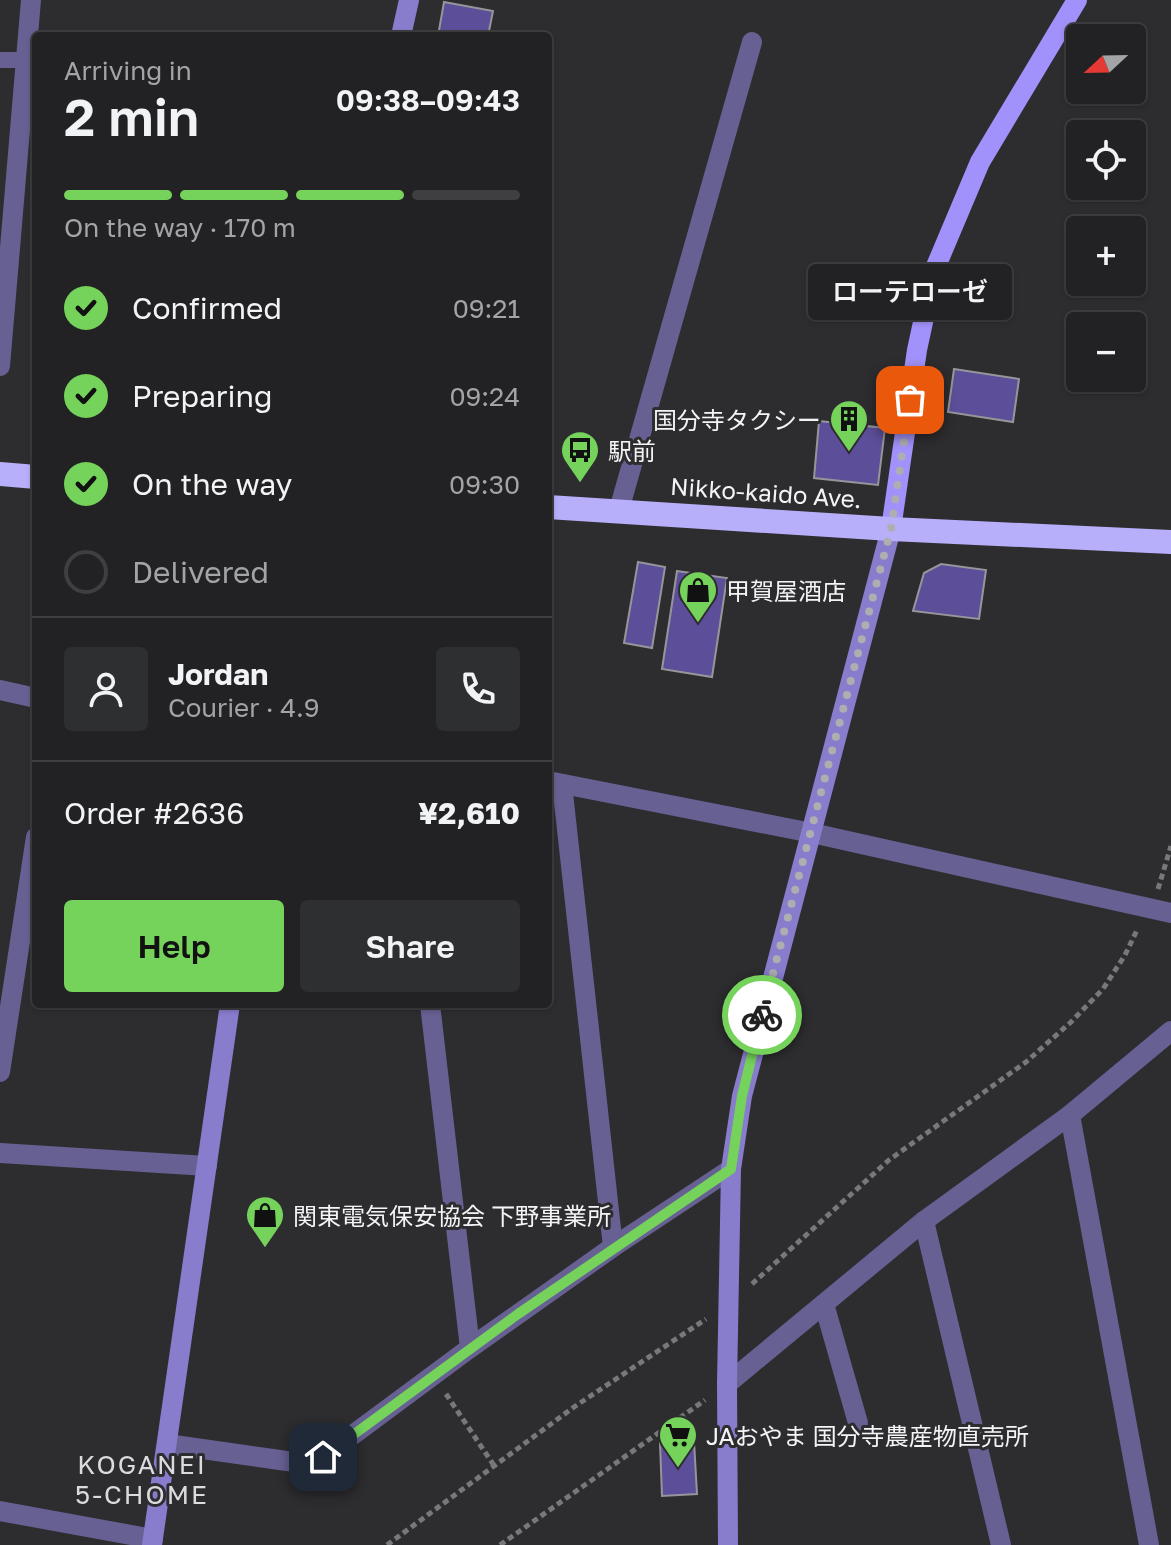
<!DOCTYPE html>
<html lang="en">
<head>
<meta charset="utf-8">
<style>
	:root { --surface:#222224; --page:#2e2f31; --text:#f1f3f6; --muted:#a2a4a6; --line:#3f3f41; --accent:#75d25b }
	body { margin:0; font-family:"Golos Text","Noto Sans JP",sans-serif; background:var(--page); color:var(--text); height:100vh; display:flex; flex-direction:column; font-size:30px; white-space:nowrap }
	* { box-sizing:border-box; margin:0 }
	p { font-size:26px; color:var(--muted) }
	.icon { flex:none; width:44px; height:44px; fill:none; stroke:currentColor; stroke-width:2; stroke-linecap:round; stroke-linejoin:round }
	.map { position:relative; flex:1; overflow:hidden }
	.panel { position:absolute; left:32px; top:32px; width:520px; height:976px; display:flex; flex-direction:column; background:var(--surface); border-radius:8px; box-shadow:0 2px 6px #0004,0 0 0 2px var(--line) }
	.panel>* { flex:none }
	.needle { width:52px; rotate:248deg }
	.controls { position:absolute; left:1066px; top:24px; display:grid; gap:16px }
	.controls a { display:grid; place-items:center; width:80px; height:80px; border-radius:8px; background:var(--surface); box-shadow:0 2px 6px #0004,0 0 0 2px var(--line); font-size:40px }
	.pin { position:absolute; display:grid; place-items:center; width:68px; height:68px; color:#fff; margin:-34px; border-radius:16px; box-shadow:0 4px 12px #0006 }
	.courier { position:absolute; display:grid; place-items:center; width:80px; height:80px; margin:-40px; border:6px solid #75d25b; border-radius:50%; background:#fff; color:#222; box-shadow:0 2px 10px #0007 }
	.bubble { position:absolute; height:56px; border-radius:8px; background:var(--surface); box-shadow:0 2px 6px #0004,0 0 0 2px var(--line); font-size:26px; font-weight:600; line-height:56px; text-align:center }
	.overview em { font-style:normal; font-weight:600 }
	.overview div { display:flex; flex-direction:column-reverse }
	.overview { display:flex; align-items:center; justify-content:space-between; height:136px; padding:0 32px }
	h1 { font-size:52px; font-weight:600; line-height:60px }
	.bar { display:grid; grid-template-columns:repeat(4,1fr); gap:12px 8px; align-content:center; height:96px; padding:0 32px }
	.bar i { height:10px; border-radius:6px; background:var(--line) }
	.bar .active { background:var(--accent) }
	.bar p { grid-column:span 4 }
	.line { display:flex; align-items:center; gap:20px; padding:0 32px; border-top:2px solid var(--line) }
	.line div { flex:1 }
	.round { display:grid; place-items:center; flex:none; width:84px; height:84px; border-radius:8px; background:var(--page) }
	ol { padding:0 32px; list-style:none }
	li { display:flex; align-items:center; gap:24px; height:88px }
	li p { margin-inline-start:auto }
	li .icon { padding:8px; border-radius:50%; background:var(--accent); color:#111; stroke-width:4 }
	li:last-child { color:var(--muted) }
	li i { width:44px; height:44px; border:4px solid var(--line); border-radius:50% }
	.primary-button { display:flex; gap:16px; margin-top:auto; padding:16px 32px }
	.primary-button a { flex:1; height:92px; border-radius:8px; background:var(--accent); color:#111; font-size:32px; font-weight:600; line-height:92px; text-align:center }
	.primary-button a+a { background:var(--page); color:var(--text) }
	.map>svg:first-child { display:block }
	.building { fill:#5c4e99; stroke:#96969a; stroke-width:2 }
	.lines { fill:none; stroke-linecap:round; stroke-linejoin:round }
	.path { stroke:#78787a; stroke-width:5; stroke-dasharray:6 4; stroke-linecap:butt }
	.lane { stroke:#676093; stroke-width:16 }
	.street { stroke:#676093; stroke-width:20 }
	.secondary { stroke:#887ccd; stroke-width:20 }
	.primary { stroke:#a191fa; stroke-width:20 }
	.highway { stroke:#b8affa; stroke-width:24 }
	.done { stroke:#aeaeb1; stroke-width:8; stroke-dasharray:0 14.4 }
	.route { stroke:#75d25b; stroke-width:10 }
	.labels { text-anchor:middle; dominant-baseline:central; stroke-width:6; stroke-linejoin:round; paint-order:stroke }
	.poi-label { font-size:24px; fill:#f4f4f6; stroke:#2d2d30; text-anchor:start }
	.street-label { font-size:24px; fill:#f4f4f6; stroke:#2d2d30 }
	.neighbourhood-label { font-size:26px; letter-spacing:2px; fill:#dbdbdf; stroke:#2d2d30 }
</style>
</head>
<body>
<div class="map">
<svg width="1171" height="1545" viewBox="0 0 1171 1545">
	<rect width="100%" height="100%" fill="#2d2d30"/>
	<!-- building -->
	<g class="building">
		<path d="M444,2L493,11L488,36H438Z"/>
		<path d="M954,369L1019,379L1013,422L948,412Z"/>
		<path d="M819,421L885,428L878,485L814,478Z"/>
		<path d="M638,562L665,567L652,648L624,643Z"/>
		<path d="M941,564L986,570L979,619L913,611L924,573Z"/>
		<path d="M677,571L727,578L712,677L662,669Z"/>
		<path d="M694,1441L697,1494L662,1496L660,1443Z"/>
	</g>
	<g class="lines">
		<!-- path -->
		<g class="path">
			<path d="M1158,889L1171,846"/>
			<path d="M752,1284L889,1160L1026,1062L1071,1022L1103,989L1125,955L1138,928"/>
			<path d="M446,1394L493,1464"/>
			<path d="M387,1545L574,1407L706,1319"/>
			<path d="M500,1545L705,1400"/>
		</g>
		<!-- lane -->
		<path class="lane" d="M0,60H26"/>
		<!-- street -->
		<g class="street">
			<path d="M0,366L31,0"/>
			<path d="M619,510L752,42"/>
			<path d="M0,690L36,698"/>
			<path d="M548,781L812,833L1171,913"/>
			<path d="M562,784L613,1247"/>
			<path d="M430,1004L470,1348"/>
			<path d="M0,1072L36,837"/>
			<path d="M1070,1115L1149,1545"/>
			<path d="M0,1153L207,1166"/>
			<path d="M924,1221L1001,1545"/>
			<path d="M824,1304L858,1423"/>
			<path d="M727,1384L924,1221L1070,1115L1171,1031"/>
			<path d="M167,1444L301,1463L323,1457L470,1348L613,1247L731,1169"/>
			<path d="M0,1511L153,1539"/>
		</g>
		<!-- secondary -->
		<g class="secondary">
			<path d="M401,36L409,0"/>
			<path d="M152,1545L230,1004"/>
			<path d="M728,1545L727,1384L731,1169L742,1096L891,529"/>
		</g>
		<!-- primary -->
		<path class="primary" d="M891,529L917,350L934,271L980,162L1077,0"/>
		<!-- highway -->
		<g class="highway">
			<path d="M0,474L36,477"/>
			<path d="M548,507L891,529L1171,542"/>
		</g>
	</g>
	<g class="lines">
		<!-- done -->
		<path class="done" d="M762,1015L891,529L910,400"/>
		<!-- route -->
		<path class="route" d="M323,1457L518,1314L731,1169L742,1096L762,1015"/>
	</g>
	<!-- icons -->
	<defs>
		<symbol id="building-pin" viewBox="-11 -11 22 30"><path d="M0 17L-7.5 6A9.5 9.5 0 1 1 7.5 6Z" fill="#75d25b" stroke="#2d2d30"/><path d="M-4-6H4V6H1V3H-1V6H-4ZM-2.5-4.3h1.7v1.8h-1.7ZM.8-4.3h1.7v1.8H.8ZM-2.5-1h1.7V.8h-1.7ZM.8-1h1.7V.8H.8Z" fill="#111"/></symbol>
		<symbol id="bus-pin" viewBox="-11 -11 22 30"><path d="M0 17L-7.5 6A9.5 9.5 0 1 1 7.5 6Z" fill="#75d25b" stroke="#2d2d30"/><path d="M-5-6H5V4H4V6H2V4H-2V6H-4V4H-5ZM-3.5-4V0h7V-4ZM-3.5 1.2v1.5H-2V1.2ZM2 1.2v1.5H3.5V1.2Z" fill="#111"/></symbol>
		<symbol id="shop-pin" viewBox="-11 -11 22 30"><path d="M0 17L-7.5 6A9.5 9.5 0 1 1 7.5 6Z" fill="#75d25b" stroke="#2d2d30"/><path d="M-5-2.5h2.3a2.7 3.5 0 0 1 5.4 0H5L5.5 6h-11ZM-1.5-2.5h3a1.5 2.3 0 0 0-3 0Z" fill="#111"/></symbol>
		<symbol id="supermarket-pin" viewBox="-11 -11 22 30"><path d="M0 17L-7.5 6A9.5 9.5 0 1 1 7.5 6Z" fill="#75d25b" stroke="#2d2d30"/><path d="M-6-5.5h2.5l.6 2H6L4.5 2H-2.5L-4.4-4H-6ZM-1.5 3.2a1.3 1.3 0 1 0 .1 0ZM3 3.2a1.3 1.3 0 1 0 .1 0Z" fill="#111"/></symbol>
	</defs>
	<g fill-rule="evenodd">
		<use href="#building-pin" x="827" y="397" width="44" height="60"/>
		<use href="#bus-pin" x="558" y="428" width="44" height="60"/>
		<use href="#shop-pin" x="676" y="568" width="44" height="60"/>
		<use href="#shop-pin" x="243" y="1193" width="44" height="60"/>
		<use href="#supermarket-pin" x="656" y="1413" width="44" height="60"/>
	</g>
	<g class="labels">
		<!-- poi labels -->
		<g class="poi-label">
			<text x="821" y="419" text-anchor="end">国分寺タクシー</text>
			<text x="608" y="450">駅前</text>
			<text x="726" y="590">甲賀屋酒店</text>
			<text x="293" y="1215">関東電気保安協会 下野事業所</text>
			<text x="706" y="1435">JAおやま 国分寺農産物直売所</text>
		</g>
		<!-- street labels -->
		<g class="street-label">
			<text transform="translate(766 492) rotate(4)">Nikko-kaido Ave.</text>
		</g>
		<!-- neighbourhood labels -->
		<g class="neighbourhood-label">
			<text x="142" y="1464">KOGANEI<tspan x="142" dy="30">5-CHOME</tspan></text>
		</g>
	</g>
</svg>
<div class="controls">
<a><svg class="needle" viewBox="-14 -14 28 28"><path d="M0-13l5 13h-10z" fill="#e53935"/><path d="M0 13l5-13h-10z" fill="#a2a4a6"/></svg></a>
<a><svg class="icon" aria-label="locate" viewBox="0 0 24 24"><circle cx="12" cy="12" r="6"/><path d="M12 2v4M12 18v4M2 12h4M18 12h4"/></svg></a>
<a>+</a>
<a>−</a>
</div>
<div class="pin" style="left:910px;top:400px;background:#ea580c"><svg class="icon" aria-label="bag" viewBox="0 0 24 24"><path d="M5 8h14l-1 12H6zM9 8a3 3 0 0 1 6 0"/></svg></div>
<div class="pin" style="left:323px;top:1457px;background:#1f2937"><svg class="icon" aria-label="home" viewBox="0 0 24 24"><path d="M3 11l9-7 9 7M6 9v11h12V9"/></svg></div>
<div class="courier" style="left:762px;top:1015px"><svg class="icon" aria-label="bike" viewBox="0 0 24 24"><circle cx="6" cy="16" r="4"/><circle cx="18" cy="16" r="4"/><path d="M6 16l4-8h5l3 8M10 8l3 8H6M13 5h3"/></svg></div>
<div class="bubble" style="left:808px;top:264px;width:204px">ローテローゼ</div>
<section class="panel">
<div class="overview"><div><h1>2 min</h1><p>Arriving in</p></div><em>09:38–09:43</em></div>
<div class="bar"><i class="active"></i><i class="active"></i><i class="active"></i><i></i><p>On the way · 170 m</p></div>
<ol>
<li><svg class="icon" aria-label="check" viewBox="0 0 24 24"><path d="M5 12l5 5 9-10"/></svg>Confirmed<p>09:21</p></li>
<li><svg class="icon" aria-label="check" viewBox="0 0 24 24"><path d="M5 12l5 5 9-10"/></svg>Preparing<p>09:24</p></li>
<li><svg class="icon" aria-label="check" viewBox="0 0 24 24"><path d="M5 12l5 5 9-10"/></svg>On the way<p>09:30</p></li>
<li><i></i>Delivered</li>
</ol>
<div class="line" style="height:144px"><a class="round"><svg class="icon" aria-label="person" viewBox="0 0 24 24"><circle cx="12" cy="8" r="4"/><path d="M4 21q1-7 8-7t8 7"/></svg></a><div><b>Jordan</b><p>Courier · 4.9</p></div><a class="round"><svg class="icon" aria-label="phone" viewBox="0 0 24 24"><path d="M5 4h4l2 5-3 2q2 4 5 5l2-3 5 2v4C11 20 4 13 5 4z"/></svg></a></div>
<div class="line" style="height:104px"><div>Order #2636</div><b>¥2,610</b></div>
<div class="primary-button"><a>Help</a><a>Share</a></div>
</section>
</div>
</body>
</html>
